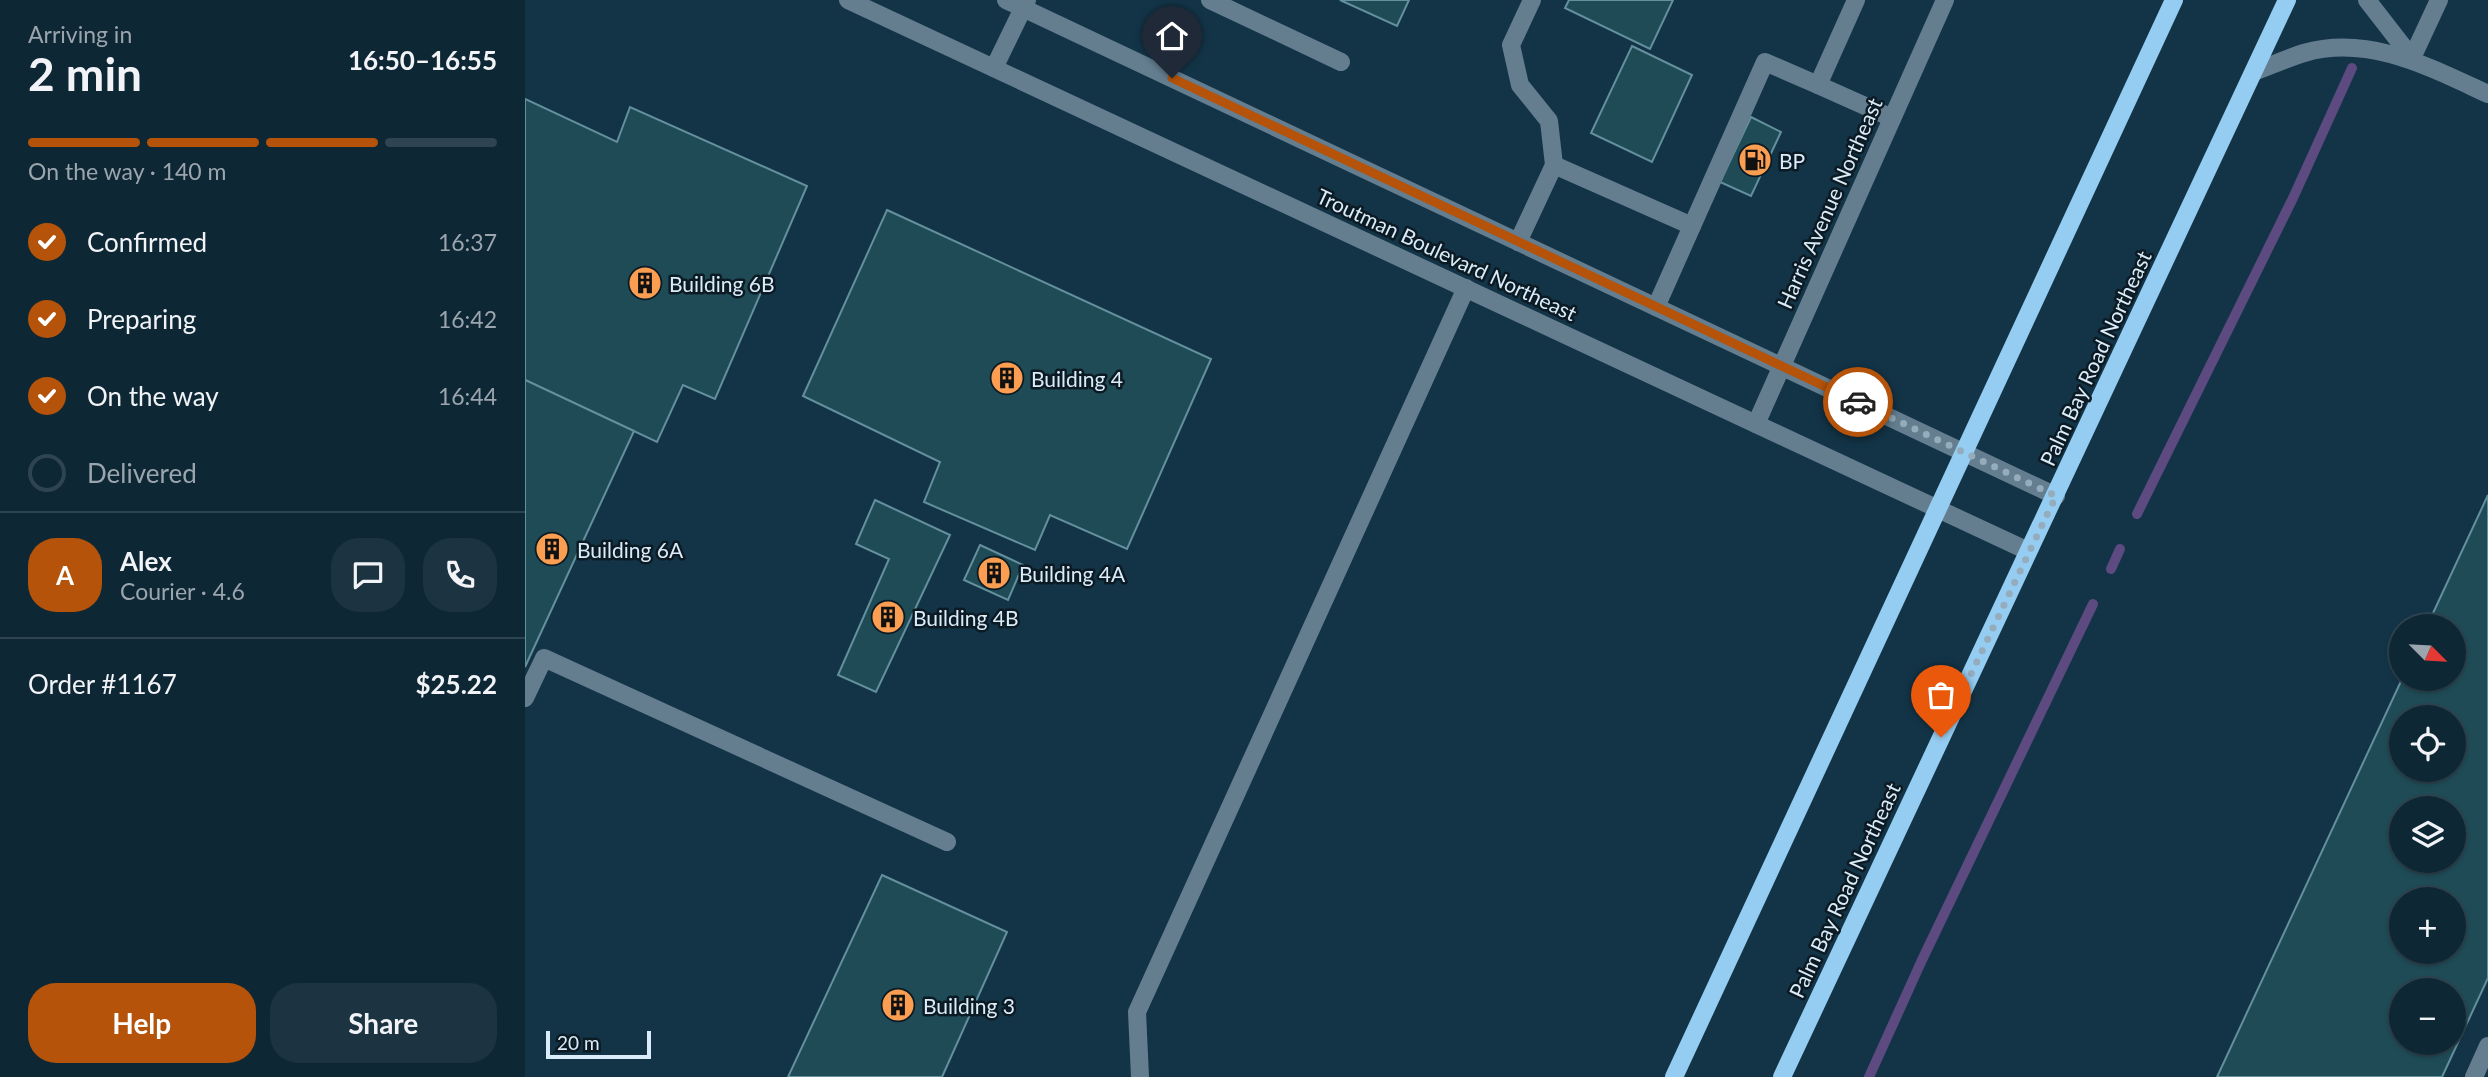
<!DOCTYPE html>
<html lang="en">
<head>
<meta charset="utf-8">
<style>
	:root { --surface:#0e2735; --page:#1c3341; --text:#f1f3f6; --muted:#9ba5ad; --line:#2e4450; --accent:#b45309 }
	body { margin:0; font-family:Lato,sans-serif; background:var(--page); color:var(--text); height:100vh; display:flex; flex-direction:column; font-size:26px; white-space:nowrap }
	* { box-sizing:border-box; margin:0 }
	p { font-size:23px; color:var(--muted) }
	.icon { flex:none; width:38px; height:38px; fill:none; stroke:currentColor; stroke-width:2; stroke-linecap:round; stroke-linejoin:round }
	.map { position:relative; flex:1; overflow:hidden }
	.details { display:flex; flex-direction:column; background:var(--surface); width:525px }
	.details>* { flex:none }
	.needle { width:46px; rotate:114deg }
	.buttons { position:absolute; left:1864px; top:614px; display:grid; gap:14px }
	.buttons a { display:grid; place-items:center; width:77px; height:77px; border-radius:50%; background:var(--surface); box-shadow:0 2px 5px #0004,0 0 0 2px var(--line); font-size:35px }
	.scale { position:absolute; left:21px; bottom:18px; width:105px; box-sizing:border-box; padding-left:7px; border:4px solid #daecf9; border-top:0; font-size:19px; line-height:24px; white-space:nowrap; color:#daecf9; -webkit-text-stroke:5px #0c1a23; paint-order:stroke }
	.pin { position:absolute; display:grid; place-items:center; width:60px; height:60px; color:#fff; margin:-72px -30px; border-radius:50% 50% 50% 0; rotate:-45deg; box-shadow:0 0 7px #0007 }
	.pin .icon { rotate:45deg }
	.courier { position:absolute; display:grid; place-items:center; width:70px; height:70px; margin:-35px; border:5px solid #b45309; border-radius:50%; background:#fff; color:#222; box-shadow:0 2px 9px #0007 }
	.head em { font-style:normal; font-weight:700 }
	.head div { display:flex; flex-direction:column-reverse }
	.head { display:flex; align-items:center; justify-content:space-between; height:119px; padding:0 28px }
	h1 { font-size:46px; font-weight:700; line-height:52px }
	.bar { display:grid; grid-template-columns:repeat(4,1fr); gap:10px 7px; align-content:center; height:84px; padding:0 28px }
	.bar i { height:9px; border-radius:5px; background:var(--line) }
	.bar .on { background:var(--accent) }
	.bar p { grid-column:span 4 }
	.line { display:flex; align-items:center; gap:18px; padding:0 28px; border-top:2px solid var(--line) }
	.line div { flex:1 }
	.round { display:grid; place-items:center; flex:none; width:74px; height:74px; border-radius:28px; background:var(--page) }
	ol { padding:0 28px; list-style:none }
	li { display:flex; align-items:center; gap:21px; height:77px }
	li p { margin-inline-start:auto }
	li .icon { padding:7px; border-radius:50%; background:var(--accent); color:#fff; stroke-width:4 }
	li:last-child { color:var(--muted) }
	li i { width:38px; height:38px; border:4px solid var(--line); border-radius:50% }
	.button { display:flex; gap:14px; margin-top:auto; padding:14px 28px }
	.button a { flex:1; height:80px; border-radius:28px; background:var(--accent); color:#fff; font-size:28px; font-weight:700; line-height:80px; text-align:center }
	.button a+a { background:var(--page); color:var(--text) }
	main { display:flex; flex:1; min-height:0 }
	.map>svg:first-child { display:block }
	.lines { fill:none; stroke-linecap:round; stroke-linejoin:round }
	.stream { stroke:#5c4a81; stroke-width:10 }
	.building { fill:#1f4b56; stroke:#64909d; stroke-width:2; fill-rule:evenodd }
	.minor { stroke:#647e90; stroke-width:18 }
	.major { stroke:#95ccf1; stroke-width:18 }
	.done { stroke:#94acbb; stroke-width:7; stroke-dasharray:0 12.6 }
	.route { stroke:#b45309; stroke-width:9 }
	.labels { text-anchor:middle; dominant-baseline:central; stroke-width:5; stroke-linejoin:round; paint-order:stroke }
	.poi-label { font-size:21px; fill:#daecf9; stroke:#0c1a23; text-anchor:start }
	.street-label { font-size:21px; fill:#daecf9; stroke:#0c1a23 }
</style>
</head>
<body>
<main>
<section class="details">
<div class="head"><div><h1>2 min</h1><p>Arriving in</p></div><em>16:50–16:55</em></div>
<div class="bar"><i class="on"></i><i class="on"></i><i class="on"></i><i></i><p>On the way · 140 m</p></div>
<ol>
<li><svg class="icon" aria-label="check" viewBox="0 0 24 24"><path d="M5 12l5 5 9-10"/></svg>Confirmed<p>16:37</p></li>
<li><svg class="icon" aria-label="check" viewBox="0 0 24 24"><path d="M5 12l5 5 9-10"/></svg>Preparing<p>16:42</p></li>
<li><svg class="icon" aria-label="check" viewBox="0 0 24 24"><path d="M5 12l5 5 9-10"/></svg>On the way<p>16:44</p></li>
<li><i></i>Delivered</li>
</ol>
<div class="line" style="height:126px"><b class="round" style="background:var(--accent);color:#fff">A</b><div><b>Alex</b><p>Courier · 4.6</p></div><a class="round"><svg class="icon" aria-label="chat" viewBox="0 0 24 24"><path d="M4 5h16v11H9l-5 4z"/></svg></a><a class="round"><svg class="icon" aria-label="phone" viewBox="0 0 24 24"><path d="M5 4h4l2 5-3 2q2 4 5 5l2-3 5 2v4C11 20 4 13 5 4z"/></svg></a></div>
<div class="line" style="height:91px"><div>Order #1167</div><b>$25.22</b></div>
<div class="button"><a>Help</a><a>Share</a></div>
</section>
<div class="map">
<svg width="1963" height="1077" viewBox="0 0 1963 1077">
	<rect width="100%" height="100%" fill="#133447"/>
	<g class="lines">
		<!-- stream -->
		<g class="stream">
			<path d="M1612,514L1768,198L1827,68"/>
			<path d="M1586,569L1595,549"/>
			<path d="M1344,1077L1397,960L1568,604"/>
		</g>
	</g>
	<!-- building -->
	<g class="building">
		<path d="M815,0H884L872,26Z"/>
		<path d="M1044,0H1148L1125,49L1040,8Z"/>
		<path d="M1107,46L1167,75L1127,162L1066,133Z"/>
		<path d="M0,99L92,142L105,107L282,186L190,399L158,385L132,442L0,380Z"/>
		<path d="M1226,117L1256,132L1226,196L1195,182Z"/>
		<path d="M362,210L686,359L602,549L525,515L510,550L399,502L415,462L278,396Z"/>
		<path d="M0,380L109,431L0,667Z"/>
		<path d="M1963,495V978L1917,1077H1692L1877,679H1928V626H1902ZM1876,718H1928V770H1876ZM1876,808H1928V861H1876ZM1876,900H1928V952H1876ZM1876,990H1928V1043H1876Z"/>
		<path d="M350,500L425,535L351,692L313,675L364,559L331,544Z"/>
		<path d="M455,545L498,565L483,600L439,580Z"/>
		<path d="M357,875L482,932L417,1077H263Z"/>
	</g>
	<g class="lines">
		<!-- minor -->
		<g class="minor">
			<path d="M323,0L1503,551"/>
			<path d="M481,0L1531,496"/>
			<path d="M685,0L816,62"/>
			<path d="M1331,0L1293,85L1367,118"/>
			<path d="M1842,0L1887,58"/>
			<path d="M1887,58L1914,0"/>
			<path d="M469,68L502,0"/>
			<path d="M1729,72C1745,66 1762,58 1779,53C1844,34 1906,68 1963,94"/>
			<path d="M1029,165L1167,226"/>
			<path d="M993,242L1029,165L1024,121L995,85L986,45L1007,0"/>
			<path d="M1131,307L1240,62L1293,85"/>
			<path d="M1231,424L1420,0"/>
			<path d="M0,698L19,658L422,842"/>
			<path d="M615,1077L612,1012L941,288"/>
			<path d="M1949,1077L1963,1046"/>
		</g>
		<!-- major -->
		<g class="major">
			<path d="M1149,1077L1649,0"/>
			<path d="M1257,1077L1762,0"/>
		</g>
	</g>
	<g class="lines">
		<!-- done -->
		<path class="done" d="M1333,402L1531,496L1416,737"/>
		<!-- route -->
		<path class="route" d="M647,78L1333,402"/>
	</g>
	<!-- icons -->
	<defs>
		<symbol id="fuel-disc" viewBox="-11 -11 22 22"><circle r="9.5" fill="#fb9e51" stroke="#0c1a23"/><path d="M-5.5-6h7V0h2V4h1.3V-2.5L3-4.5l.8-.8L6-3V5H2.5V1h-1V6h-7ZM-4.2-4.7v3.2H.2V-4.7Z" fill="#111"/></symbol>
		<symbol id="building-disc" viewBox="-11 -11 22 22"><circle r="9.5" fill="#fb9e51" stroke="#0c1a23"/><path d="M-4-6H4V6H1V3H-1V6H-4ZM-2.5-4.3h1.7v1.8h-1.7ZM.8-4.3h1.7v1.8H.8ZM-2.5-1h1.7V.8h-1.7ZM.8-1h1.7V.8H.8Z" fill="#111"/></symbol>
	</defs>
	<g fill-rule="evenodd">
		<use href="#fuel-disc" x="1211" y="141" width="38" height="38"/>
		<use href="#building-disc" x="101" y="264" width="38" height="38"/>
		<use href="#building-disc" x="463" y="359" width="38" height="38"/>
		<use href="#building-disc" x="8" y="530" width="38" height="38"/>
		<use href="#building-disc" x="450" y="554" width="38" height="38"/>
		<use href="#building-disc" x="344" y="598" width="38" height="38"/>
		<use href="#building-disc" x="354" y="986" width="38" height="38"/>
	</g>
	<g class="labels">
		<!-- poi labels -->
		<g class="poi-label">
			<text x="1254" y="160">BP</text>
			<text x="144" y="283">Building 6B</text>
			<text x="506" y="378">Building 4</text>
			<text x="52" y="549">Building 6A</text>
			<text x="494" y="573">Building 4A</text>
			<text x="388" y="617">Building 4B</text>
			<text x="398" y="1005">Building 3</text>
		</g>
		<!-- street labels -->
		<g class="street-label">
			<text transform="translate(1304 203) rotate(-66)">Harris Avenue Northeast</text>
			<text transform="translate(922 254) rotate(25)">Troutman Boulevard Northeast</text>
			<text transform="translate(1570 358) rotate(-65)">Palm Bay Road Northeast</text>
			<text transform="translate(1319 890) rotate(-65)">Palm Bay Road Northeast</text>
		</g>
	</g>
</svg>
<div class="buttons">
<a><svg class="needle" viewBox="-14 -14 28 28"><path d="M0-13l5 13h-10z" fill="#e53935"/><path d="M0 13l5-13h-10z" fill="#9ba5ad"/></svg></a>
<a><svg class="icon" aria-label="locate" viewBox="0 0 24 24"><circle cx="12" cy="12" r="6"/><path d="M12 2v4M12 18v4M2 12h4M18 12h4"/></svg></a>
<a><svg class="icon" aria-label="layers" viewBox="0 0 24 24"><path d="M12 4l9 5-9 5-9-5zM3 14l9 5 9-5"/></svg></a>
<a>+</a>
<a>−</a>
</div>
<div class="scale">20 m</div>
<div class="pin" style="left:1416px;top:737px;background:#ea580c"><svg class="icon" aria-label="bag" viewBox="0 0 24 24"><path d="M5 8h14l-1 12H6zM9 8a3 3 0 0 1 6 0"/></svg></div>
<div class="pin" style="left:647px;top:78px;background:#1f2937"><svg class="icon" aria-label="home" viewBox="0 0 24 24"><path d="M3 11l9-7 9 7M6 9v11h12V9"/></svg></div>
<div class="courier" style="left:1333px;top:402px"><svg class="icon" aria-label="car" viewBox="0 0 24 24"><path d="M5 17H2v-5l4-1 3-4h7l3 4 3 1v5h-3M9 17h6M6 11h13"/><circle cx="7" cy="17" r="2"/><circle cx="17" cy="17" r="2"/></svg></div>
</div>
</main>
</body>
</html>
